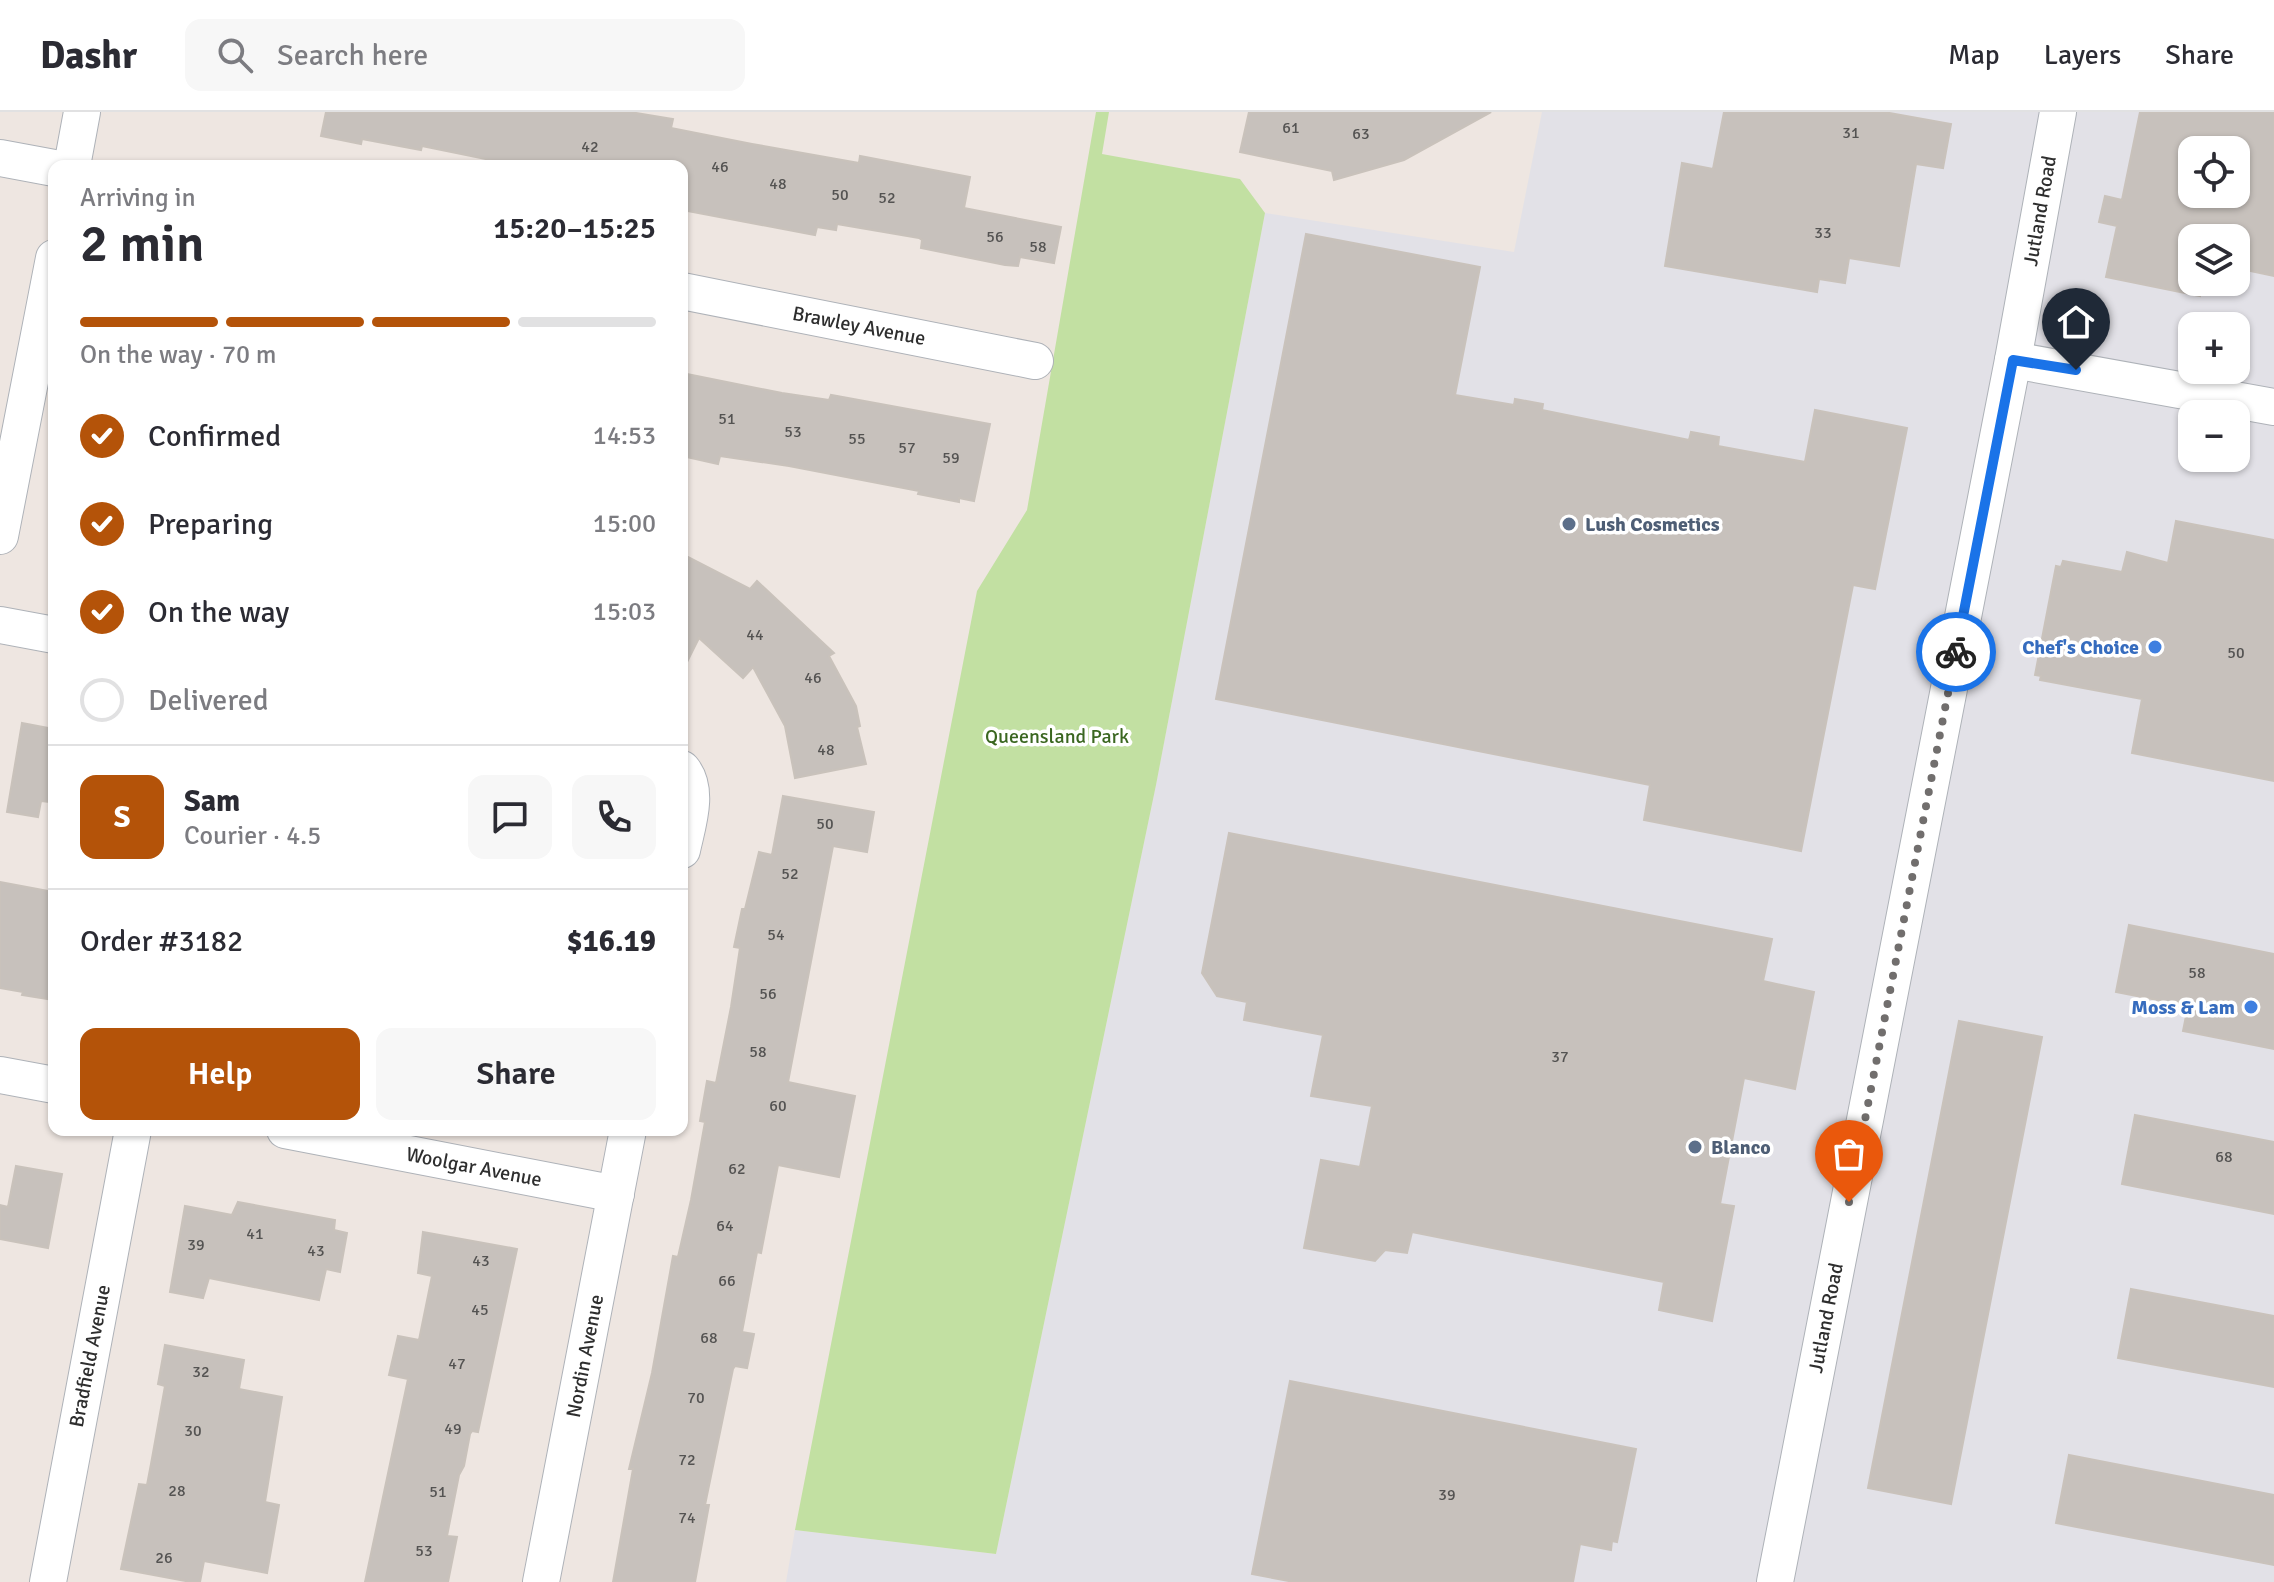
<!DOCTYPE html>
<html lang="en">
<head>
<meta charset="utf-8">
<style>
	:root { --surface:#fff; --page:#f7f7f7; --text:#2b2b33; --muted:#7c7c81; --line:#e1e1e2; --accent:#b45309 }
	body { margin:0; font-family:Signika,sans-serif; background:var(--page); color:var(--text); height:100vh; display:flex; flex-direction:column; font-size:30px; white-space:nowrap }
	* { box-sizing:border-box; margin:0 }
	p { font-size:26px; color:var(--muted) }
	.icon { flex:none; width:44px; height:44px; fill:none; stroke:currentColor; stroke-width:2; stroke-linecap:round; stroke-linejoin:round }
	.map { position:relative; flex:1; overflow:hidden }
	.panel { position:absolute; left:48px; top:48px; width:640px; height:976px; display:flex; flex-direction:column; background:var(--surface); border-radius:16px; box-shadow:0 2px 6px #0004 }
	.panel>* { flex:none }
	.controls { position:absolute; left:2178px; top:24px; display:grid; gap:16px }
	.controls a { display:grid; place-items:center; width:72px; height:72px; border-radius:16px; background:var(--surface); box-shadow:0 2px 6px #0004; font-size:40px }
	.pin { position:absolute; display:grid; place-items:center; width:68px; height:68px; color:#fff; margin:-82px -34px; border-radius:50% 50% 50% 0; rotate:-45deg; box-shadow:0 0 8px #0007 }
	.pin .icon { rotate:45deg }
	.courier { position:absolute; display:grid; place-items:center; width:80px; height:80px; margin:-40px; border:6px solid #1a73e8; border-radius:50%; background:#fff; color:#222; box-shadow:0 2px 10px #0007 }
	.summary em { font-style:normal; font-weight:600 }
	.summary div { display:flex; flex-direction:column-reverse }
	.summary { display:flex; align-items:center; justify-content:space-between; height:136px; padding:0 32px }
	h1 { font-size:52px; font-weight:600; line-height:60px }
	.bar { display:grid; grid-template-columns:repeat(4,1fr); gap:12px 8px; align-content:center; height:96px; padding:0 32px }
	.bar i { height:10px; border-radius:6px; background:var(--line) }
	.bar .on { background:var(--accent) }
	.bar p { grid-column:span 4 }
	.line { display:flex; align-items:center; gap:20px; padding:0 32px; border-top:2px solid var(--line) }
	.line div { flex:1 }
	.round { display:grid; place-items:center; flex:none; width:84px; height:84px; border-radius:16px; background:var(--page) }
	ol { padding:0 32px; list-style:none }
	li { display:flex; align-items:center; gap:24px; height:88px }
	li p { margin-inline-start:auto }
	li .icon { padding:8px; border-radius:50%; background:var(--accent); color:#fff; stroke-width:4 }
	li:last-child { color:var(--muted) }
	li i { width:44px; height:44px; border:4px solid var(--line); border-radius:50% }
	.cta { display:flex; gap:16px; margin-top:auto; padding:16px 32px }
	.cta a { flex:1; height:92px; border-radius:16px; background:var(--accent); color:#fff; font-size:32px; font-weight:600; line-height:92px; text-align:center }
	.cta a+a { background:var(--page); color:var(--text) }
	header { display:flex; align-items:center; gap:48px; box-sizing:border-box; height:112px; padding:0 40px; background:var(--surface); border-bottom:2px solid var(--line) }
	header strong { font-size:38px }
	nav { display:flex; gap:44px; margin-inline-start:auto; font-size:28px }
	.search { width:560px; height:72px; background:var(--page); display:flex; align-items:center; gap:20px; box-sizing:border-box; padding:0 28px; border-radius:16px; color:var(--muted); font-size:30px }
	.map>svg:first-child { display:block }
	.industrial { fill:#e2e1e7; fill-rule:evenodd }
	.green { fill:#c2e0a2 }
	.building { fill:#c7c1bc; stroke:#c9c2bb; stroke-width:2; fill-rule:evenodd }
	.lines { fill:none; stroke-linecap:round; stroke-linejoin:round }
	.minor-casing { stroke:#aeb2b8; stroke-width:38 }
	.minor { stroke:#fff; stroke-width:36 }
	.done { stroke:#716e6d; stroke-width:8; stroke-dasharray:0 14.4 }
	.route { stroke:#1a73e8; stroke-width:10 }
	.service-dot { fill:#5c6f8a; stroke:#fff; stroke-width:3 }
	.shop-dot { fill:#3f7fe0; stroke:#fff; stroke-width:3 }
	.labels { text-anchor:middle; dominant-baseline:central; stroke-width:7; stroke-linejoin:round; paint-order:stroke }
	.number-label { font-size:16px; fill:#545352 }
	.street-label { font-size:20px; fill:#2e2e2e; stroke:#fff }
	.service-label { font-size:20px; font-weight:bold; fill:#4e5e75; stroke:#fff; text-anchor:start }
	.shop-label { font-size:20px; font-weight:bold; fill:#366cbe; stroke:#fff; text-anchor:end }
	.park-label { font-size:20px; fill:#3b6721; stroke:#fff }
</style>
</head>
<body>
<header>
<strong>Dashr</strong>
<div class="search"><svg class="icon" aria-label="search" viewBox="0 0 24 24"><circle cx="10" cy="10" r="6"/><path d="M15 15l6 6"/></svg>Search here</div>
<nav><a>Map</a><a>Layers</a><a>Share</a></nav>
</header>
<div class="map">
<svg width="2274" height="1470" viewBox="0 0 2274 1470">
	<rect width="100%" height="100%" fill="#eee6e1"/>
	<!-- industrial -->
	<path class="industrial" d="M1542,0H2274V1470H786L795,1418L996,1442L1156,673L1265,101L1514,140ZM2192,38H2236V82H2192ZM2192,126H2236V170H2192ZM2192,214H2236V258H2192ZM2192,302H2236V346H2192Z"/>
	<!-- green -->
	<path class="green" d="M1096,0H1109L1102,42L1240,67L1265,101L1156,673L996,1442L795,1418L977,479L1027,398Z"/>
	<!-- building -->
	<g class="building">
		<path d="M326,0H630L673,7L671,16L752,32L859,51L860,44L970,65L964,96L1061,115L1054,151L1020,145L1018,154L1005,153L921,136L922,128L919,126L837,112L836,118L817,115L815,123L682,98V54H520L422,34L421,38L362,27L361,32L321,24Z"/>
		<path d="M1249,0H1491L1404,48L1334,68L1332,59L1240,40Z"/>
		<path d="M1724,0H1884L1951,12L1943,56L1916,52L1899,154L1849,146L1845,171L1819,167L1817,180L1665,154L1682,51L1713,57Z"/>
		<path d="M2140,0H2274V164L2236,156V126H2192V170H2203L2200,184L2106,165L2117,114L2099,110L2105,84L2122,88ZM2192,38H2236V82H2192Z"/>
		<path d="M1306,122L1480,155L1455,283L1514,293L1515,287L1543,292L1542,298L1689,328L1691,320L1719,325L1718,334L1805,350L1815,298L1907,316L1875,477L1853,473L1801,739L1644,708L1650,673L1216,587Z"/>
		<path d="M682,261L782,281L829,288L831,283L990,312L974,389L959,386V390L918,382L919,379L789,354L720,344L718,352L682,344Z"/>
		<path d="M2176,409L2274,428V669L2132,641L2142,587L2040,568L2041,564L2035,563L2056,454L2061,455L2063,449L2122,460L2127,440L2168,451Z"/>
		<path d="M682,442L750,477L757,469L834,541L829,544L856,594L860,614L857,615L866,652L795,666L785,614L753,555L743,566L699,526L682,560Z"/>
		<path d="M22,611L54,617V659L49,690L41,689L38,705L7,700Z"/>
		<path d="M783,684L874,700L867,740L833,734L788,970L855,984L839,1065L778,1053L761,1141L757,1140L742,1220L754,1222L747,1256L735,1254L733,1257L705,1393H709L695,1470H613L633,1357H629L652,1261L673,1144L678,1145L691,1088L705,1010L700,1009L707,969L716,971L731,895L740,836L734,835L742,797H745L759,740L772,743Z"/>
		<path d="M1229,721L1772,827L1763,869L1814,880L1795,977L1744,966L1720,1092L1734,1094L1712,1209L1659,1198L1664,1170L1412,1120L1407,1141L1385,1138L1375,1149L1304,1136L1321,1048L1360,1055L1372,994L1311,984L1323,923L1244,908L1247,890L1217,884L1202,861Z"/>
		<path d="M0,770L54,780V888L22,883L23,880L0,876Z"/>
		<path d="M2129,813L2274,842V937L2183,919L2188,894L2116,880Z"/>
		<path d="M1959,909L2042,925L1951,1392L1868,1376Z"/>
		<path d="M2135,1003L2274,1030V1102L2122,1072Z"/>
		<path d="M16,1054L62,1062L48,1136L0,1127V1093L8,1095Z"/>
		<path d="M238,1090L335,1108L334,1118L347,1121L340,1160L326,1157L319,1188L209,1166L203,1186L170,1180L185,1094L232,1103Z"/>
		<path d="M423,1120L517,1137L478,1320L472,1319L470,1322L464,1354L459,1363L447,1424L457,1425L448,1470H365L408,1267L389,1263L398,1224L419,1228L432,1164L418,1161Z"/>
		<path d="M2131,1177L2274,1204V1275L2118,1246Z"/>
		<path d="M165,1233L244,1248L239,1277L282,1285L265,1390L279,1393L267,1461L204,1449L200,1470H191L121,1457L139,1372L147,1373L151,1352L165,1274L158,1272Z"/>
		<path d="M1290,1269L1636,1337L1617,1430L1612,1429L1611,1438L1580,1432L1573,1470H1294L1252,1462Z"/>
		<path d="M2069,1343L2274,1383V1453L2056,1411Z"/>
	</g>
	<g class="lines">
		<defs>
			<g id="minor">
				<path d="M0,46L54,56"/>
				<path d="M72,54L82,0"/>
				<path d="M682,179L1035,249"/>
				<path d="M2013,248L2274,295"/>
				<path d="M0,424L54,146"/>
				<path d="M0,513L54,523"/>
				<path d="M682,657C700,678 687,714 682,738"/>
				<path d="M0,963L54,973"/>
				<path d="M285,1018L616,1082"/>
				<path d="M48,1470L133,1018"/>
				<path d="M541,1470L628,1018"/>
				<path d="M1775,1470L2013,248L2058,0"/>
			</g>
		</defs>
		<!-- minor casing -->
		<use href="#minor" class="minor-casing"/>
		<!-- minor -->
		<use href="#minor" class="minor"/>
	</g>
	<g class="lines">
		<!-- done -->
		<path class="done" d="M1849,1090L1956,540"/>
		<!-- route -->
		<path class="route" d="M1956,540L2013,248L2076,258"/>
	</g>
	<!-- markers -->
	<g class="service-dot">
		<circle cx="1569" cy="412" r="8"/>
		<circle cx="1695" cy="1035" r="8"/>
	</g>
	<g class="shop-dot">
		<circle cx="2155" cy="535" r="8"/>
		<circle cx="2251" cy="895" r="8"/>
	</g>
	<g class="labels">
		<!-- number labels -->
		<g class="number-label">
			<text x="1291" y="16">61</text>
			<text x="1851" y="21">31</text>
			<text x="1361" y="22">63</text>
			<text x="590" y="35">42</text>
			<text x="720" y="55">46</text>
			<text x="778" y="72">48</text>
			<text x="840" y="83">50</text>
			<text x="887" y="86">52</text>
			<text x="1823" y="121">33</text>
			<text x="995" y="125">56</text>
			<text x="1038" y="135">58</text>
			<text x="727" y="307">51</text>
			<text x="793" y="320">53</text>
			<text x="857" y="327">55</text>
			<text x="907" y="336">57</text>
			<text x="951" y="346">59</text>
			<text x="755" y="523">44</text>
			<text x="2236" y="541">50</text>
			<text x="813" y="566">46</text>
			<text x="826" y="638">48</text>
			<text x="825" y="712">50</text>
			<text x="790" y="762">52</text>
			<text x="776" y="823">54</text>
			<text x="2197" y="861">58</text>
			<text x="768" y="882">56</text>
			<text x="758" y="940">58</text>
			<text x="1560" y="945">37</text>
			<text x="778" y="994">60</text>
			<text x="2224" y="1045">68</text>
			<text x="737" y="1057">62</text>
			<text x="725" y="1114">64</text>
			<text x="255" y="1122">41</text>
			<text x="196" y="1133">39</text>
			<text x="316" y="1139">43</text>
			<text x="481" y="1149">43</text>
			<text x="727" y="1169">66</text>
			<text x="480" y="1198">45</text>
			<text x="709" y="1226">68</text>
			<text x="457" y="1252">47</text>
			<text x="201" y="1260">32</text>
			<text x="696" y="1286">70</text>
			<text x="453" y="1317">49</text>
			<text x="193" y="1319">30</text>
			<text x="687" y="1348">72</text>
			<text x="177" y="1379">28</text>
			<text x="438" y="1380">51</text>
			<text x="1447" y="1383">39</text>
			<text x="687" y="1406">74</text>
			<text x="424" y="1439">53</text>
			<text x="164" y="1446">26</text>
		</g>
		<!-- street labels -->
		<g class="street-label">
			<text transform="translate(2040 99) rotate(-80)">Jutland Road</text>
			<text transform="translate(859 214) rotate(11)">Brawley Avenue</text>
			<text transform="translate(474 1055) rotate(11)">Woolgar Avenue</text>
			<text transform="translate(1826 1206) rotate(-79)">Jutland Road</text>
			<text transform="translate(90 1244) rotate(-79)">Bradfield Avenue</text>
			<text transform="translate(585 1244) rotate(-79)">Nordin Avenue</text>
		</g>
		<!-- service labels -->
		<g class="service-label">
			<text x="1585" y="412">Lush Cosmetics</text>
			<text x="1711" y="1035">Blanco</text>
		</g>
		<!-- shop labels -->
		<g class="shop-label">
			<text x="2139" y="535">Chef's Choice</text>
			<text x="2235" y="895">Moss &amp; Lam</text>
		</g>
		<!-- park labels -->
		<g class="park-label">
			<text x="1057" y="624">Queensland Park</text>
		</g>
	</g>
</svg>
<div class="controls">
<a><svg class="icon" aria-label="locate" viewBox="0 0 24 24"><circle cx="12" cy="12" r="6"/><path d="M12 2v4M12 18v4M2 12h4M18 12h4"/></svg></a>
<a><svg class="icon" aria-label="layers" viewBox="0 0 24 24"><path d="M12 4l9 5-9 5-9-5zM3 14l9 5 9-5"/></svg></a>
<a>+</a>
<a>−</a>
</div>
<div class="pin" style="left:1849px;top:1090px;background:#ea580c"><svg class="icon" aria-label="bag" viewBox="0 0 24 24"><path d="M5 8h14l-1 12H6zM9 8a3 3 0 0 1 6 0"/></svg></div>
<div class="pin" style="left:2076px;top:258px;background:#1f2937"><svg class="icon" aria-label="home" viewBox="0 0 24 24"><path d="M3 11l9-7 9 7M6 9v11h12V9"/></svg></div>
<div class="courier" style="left:1956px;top:540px"><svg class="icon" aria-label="bike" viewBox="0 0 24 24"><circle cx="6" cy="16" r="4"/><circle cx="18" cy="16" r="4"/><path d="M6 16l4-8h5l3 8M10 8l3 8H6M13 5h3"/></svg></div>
<section class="panel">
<div class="summary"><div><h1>2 min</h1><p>Arriving in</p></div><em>15:20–15:25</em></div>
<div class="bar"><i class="on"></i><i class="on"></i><i class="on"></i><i></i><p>On the way · 70 m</p></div>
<ol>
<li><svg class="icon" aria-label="check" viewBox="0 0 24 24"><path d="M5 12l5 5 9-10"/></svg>Confirmed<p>14:53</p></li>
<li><svg class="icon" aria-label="check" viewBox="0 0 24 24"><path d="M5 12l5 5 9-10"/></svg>Preparing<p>15:00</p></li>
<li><svg class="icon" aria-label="check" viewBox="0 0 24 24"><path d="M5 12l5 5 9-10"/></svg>On the way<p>15:03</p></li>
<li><i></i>Delivered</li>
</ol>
<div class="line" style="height:144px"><b class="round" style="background:var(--accent);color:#fff">S</b><div><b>Sam</b><p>Courier · 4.5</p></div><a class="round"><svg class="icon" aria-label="chat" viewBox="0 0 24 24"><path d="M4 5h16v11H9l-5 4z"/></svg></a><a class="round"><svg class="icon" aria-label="phone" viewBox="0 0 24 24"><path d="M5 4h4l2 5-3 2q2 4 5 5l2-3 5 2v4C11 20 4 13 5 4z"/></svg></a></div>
<div class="line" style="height:104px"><div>Order #3182</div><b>$16.19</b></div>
<div class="cta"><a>Help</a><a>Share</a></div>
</section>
</div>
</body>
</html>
